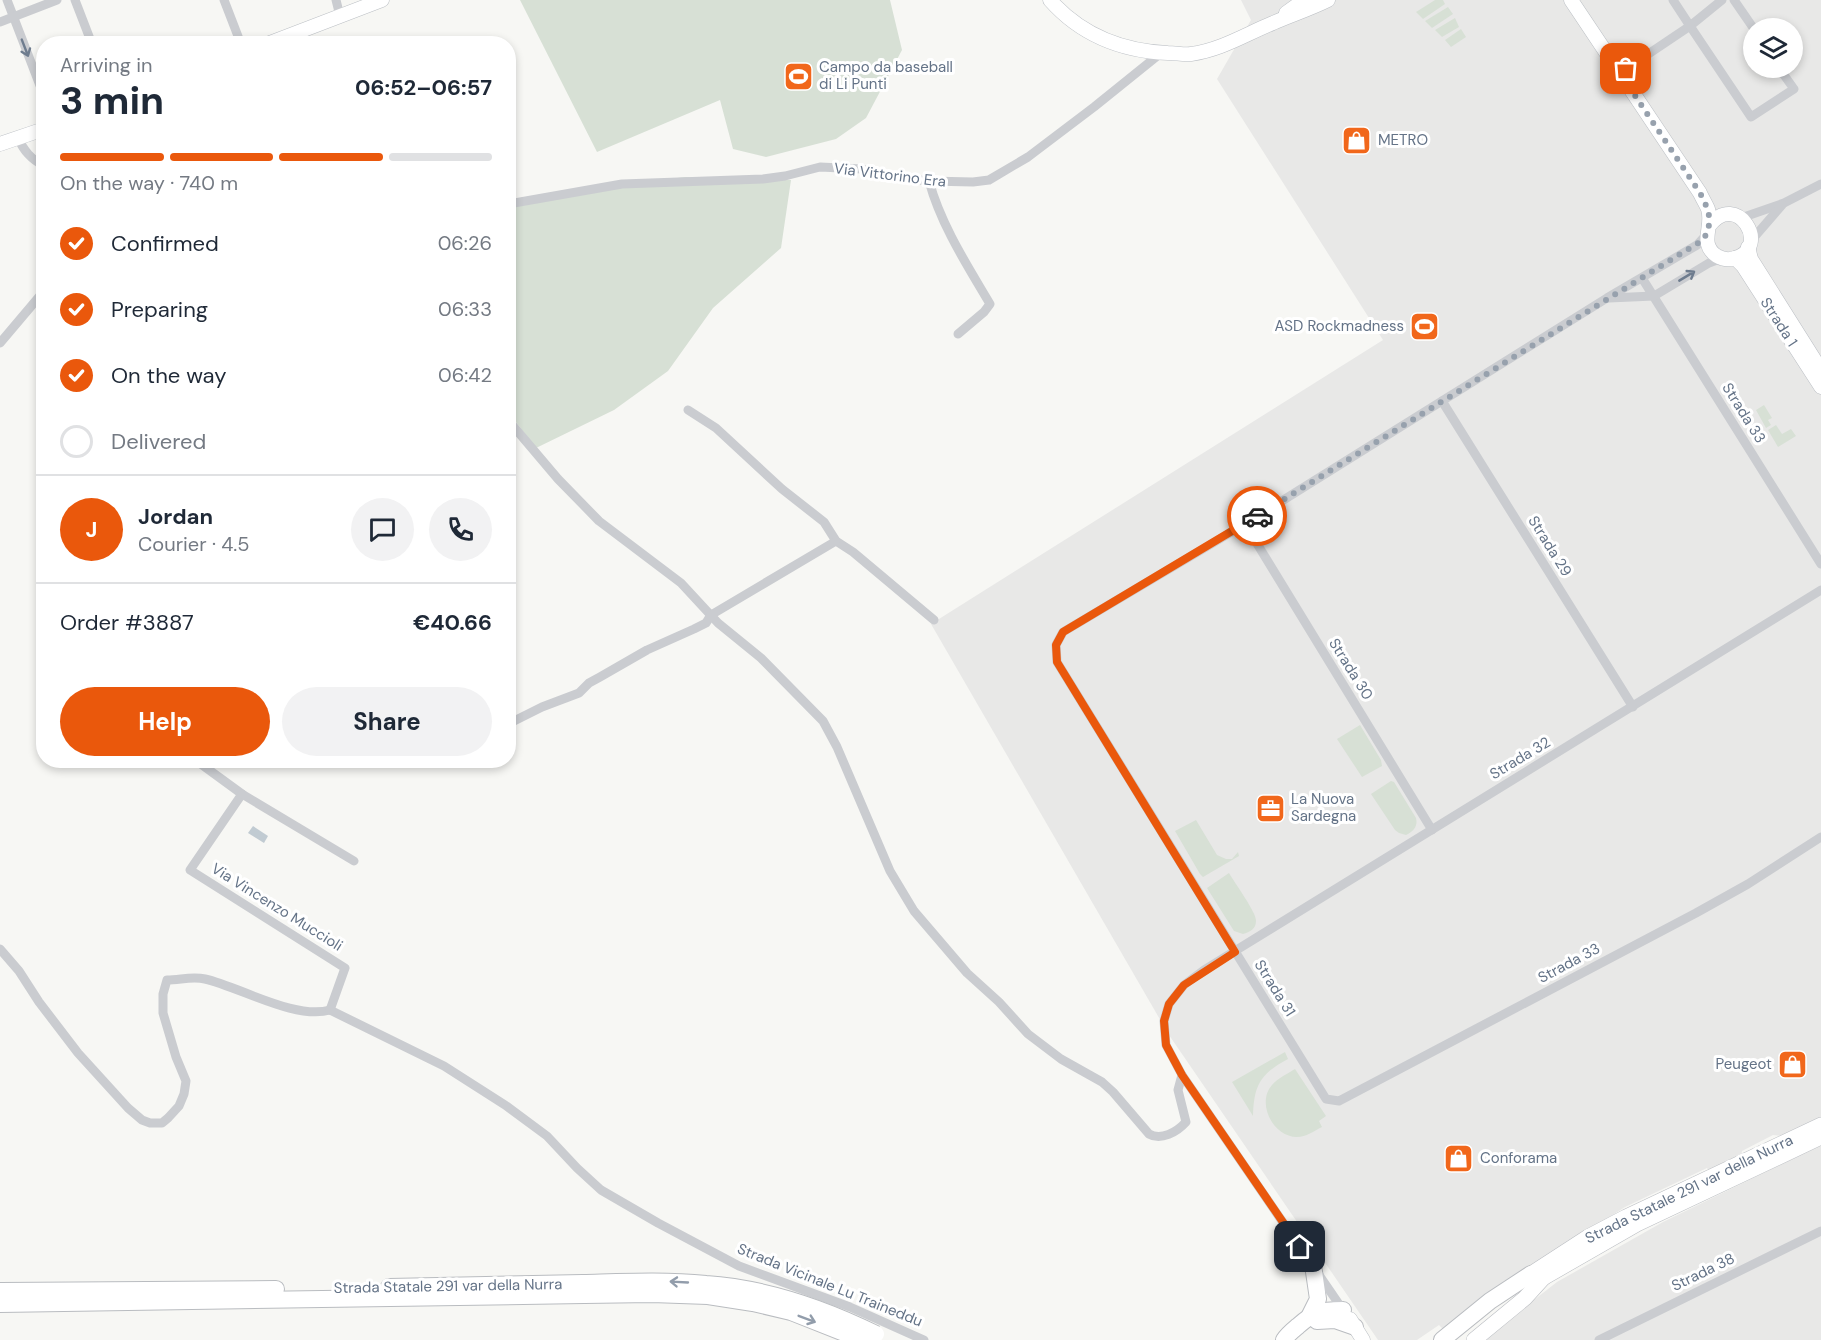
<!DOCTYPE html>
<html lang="en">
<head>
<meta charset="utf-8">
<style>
	:root { --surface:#fff; --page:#f2f2f3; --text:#1f2937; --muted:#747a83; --line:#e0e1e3; --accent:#ea580c }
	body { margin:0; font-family:"DM Sans",sans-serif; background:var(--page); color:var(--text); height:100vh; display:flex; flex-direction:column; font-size:22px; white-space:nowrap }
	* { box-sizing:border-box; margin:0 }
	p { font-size:20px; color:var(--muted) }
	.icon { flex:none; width:33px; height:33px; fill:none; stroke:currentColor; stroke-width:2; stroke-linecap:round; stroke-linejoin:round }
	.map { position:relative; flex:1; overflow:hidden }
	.drawer { position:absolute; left:36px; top:36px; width:480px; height:732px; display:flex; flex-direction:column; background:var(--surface); border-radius:24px; box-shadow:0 3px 9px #0003 }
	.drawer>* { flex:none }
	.fabs { position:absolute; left:1743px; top:18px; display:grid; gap:12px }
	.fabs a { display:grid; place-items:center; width:60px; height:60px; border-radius:50%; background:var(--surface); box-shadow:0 3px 9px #0003; font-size:30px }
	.pin { position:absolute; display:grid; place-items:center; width:51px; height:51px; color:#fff; margin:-26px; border-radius:12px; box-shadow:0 3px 9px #0006 }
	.courier { position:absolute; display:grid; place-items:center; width:60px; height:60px; margin:-30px; border:4px solid #ea580c; border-radius:50%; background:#fff; color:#222; box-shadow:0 2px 8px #0007 }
	.overview em { font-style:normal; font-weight:700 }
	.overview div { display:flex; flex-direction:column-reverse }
	.overview { display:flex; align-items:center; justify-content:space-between; height:102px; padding:0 24px }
	h1 { font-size:39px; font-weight:700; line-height:45px }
	.bar { display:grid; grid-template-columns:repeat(4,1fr); gap:9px 6px; align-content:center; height:72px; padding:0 24px }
	.bar i { height:8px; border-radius:4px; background:var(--line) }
	.bar .current { background:var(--accent) }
	.bar p { grid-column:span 4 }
	.line { display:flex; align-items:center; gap:15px; padding:0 24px; border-top:2px solid var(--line) }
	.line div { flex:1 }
	.round { display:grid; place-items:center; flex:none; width:63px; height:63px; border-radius:32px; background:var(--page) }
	ol { padding:0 24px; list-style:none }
	li { display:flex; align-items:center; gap:18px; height:66px }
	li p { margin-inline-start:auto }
	li .icon { padding:6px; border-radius:50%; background:var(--accent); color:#fff; stroke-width:4 }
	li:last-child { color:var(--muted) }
	li i { width:33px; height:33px; border:3px solid var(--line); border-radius:50% }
	.cta { display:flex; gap:12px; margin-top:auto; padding:12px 24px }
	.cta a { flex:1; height:69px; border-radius:36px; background:var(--accent); color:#fff; font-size:24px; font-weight:700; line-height:69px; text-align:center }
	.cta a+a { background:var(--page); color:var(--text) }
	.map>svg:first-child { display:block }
	.built { fill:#e8e8e7; fill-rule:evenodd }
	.green { fill:#d7e0d5 }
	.water { fill:#c1cbd2 }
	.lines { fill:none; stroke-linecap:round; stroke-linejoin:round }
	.secondary-casing { stroke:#bbbfc4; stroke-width:15 }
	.primary-casing { stroke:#babdc2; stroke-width:16 }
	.highway-casing { stroke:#b9bcc0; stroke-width:18 }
	.street { stroke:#caccd0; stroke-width:9 }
	.secondary { stroke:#fff; stroke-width:14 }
	.primary { stroke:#fff; stroke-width:15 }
	.highway { stroke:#fff; stroke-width:16 }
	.highway-bridge-casing { stroke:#b9bcc0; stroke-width:18; stroke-linecap:butt }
	.highway-bridge { stroke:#fff; stroke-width:16 }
	.oneway { stroke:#6e7c8e }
	.oneway2 { stroke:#929dab }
	.done { stroke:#97a1ad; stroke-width:6; stroke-dasharray:0 10.8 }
	.route { stroke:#ea580c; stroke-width:8 }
	.labels { text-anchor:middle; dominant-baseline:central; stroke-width:6; stroke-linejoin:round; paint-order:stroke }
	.poi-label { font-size:15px; fill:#647387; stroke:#fff; text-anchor:start }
	.street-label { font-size:15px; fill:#647387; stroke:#fff }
</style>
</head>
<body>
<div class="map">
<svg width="1821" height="1340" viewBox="0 0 1821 1340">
	<rect width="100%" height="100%" fill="#f7f7f4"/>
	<!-- built -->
	<g class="built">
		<path d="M1241,0H1821V1117L1782,1136L1773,1135L1742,1151L1741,1156L1710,1172L1707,1168L1625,1207L1471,1306L1444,1330L1439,1325L1417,1340H1378L1169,1035L931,624L1383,340L1217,79L1251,20ZM1754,28H1792V68H1754Z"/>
		<path d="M1821,1145V1340H1483L1557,1282L1663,1222Z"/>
	</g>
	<!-- green -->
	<g class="green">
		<path d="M520,0H890L902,50L866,118L836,139L766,157L733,149L720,100L597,152Z"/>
		<path d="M1435,0H1443L1445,4L1423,19L1416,12Z"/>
		<path d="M1448,7L1453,14L1432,28L1425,21Z"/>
		<path d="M1455,18L1459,27L1442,37L1435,30Z"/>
		<path d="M1461,29L1466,37L1451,47L1445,40Z"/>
		<path d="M685,177L791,180L781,248L713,308L668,371L614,410L536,448L509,413V202L574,191Z"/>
		<path d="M1764,405L1772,418L1768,420L1771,425L1766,428L1756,410Z"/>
		<path d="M1776,425L1782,434L1791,429L1796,436L1778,447L1768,430Z"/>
		<path d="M1360,725L1381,760L1382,766L1362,777L1337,739Z"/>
		<path d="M1391,781L1394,782L1416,818C1418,826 1414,831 1406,835L1399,833L1395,830L1371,794Z"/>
		<path d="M1196,820L1217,855L1226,859H1232L1238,852L1239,856L1203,877L1200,874L1175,831Z"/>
		<path d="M1229,873C1234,882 1257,913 1256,921C1256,929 1250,932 1243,934L1234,931L1207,888Z"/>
		<path d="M1285,1052L1288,1059C1260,1074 1254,1085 1253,1116L1232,1082Z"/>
		<path d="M1295,1069L1326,1116L1319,1121L1322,1127C1314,1131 1306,1137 1297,1137C1273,1137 1256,1103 1272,1085C1278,1078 1287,1074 1295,1069Z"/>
	</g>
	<!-- water -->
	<path class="water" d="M253,826L268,836L264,843L248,833Z"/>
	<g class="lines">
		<defs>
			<g id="secondary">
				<path d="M1050,0C1081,35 1122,51 1168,53C1176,53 1184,55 1191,54C1221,50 1246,34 1273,23C1291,15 1310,9 1328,0"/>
				<path d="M1571,0L1700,193C1702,198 1706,204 1708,209C1714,226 1698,244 1717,256C1722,259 1729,260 1735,258C1772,248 1737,189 1709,226"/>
				<path d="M1286,13L1304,0"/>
				<path d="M267,44L382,0"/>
				<path d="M0,144L44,129"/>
				<path d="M1748,247L1751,259L1821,370"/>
				<path d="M1735,258L1743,266L1821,387"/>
				<path d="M1350,1319L1363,1340"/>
			</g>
			<g id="primary">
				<path d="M1531,1274L1588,1237L1626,1217L1821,1125"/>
				<path d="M1536,1282L1637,1224L1821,1137"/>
				<path d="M1474,1340L1525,1298L1545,1276"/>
			</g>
			<g id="highway">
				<path d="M389,1287L583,1283"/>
				<path d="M0,1291L276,1289"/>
				<path d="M0,1304L584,1295"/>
				<path d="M1310,1315L1318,1299L1313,1265"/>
				<path d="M1317,1321L1335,1320L1355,1327"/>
				<path d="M1284,1340C1288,1334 1292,1331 1298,1326C1315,1311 1320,1310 1343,1310"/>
				<path d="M1442,1340L1490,1301L1531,1274"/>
			</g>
		</defs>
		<!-- secondary casing -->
		<use href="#secondary" class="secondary-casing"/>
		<!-- primary casing -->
		<use href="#primary" class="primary-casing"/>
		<!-- highway casing -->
		<use href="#highway" class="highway-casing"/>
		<!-- street -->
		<g class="street">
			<path d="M7,0L44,96"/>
			<path d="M75,0L92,44"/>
			<path d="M224,0L241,44"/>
			<path d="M336,0L340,16"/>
			<path d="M1722,0L1690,26L1751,117L1794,89L1779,68"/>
			<path d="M1734,0L1754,29"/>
			<path d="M0,22L57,0"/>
			<path d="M1620,73L1690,26L1673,0"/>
			<path d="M18,138C24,151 31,159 44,166"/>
			<path d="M929,181C941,225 967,265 990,304L984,312L958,334"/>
			<path d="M508,204L622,184L763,179L785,176L820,167L862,169L898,178L929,181L973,182L989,180L1028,157L1094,107L1161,53"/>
			<path d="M1741,218L1784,203L1821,184"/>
			<path d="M1706,235L1697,245L1607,298L1245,524L1063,632L1056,645L1057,662L1326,1099L1339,1101L1696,913L1748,884L1821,837"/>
			<path d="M1750,242L1782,205"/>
			<path d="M1642,278L1821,564"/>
			<path d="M1609,298L1654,296L1709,263L1722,258"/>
			<path d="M0,343L44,291"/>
			<path d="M1442,401L1633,707"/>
			<path d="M688,410L716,428L782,489L824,522L836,541L853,552L934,620"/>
			<path d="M508,420L558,479L599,521L681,583L718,623L761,658L823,721L837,747L890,871L914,911L967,973L999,1002L1028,1034L1061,1059L1102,1082L1113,1092L1149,1134C1161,1141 1177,1132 1186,1122L1178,1090L1182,1075"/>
			<path d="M1245,524L1432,830"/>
			<path d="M510,723L542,707L579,693L589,683L600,677L647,650L694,629L706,623L711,615L836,541"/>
			<path d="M203,760L201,764L242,794L190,870L345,968L330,1010"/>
			<path d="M242,794L354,861"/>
			<path d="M0,949L19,971L39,1002L78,1053L128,1108L142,1120L150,1123H162L168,1118L179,1106L184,1094L186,1081L176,1057L163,1013V994L167,980C180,980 192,976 205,979C240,987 295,1020 330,1010"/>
			<path d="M330,1010L444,1066L505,1105L547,1136L577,1168L601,1190L658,1223L739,1266L850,1307L924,1340"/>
			<path d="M1343,1310L1182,1075L1166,1045L1164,1021L1169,1004L1184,985L1204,970L1821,590"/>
			<path d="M1599,1340L1821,1231"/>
		</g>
		<!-- secondary -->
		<use href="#secondary" class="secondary"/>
		<!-- primary -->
		<use href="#primary" class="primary"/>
		<!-- highway -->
		<use href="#highway" class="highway"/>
		<defs>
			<g id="highway-bridge">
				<path d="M583,1283C624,1282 665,1280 706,1284C766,1288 823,1308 876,1334"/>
				<path d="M584,1295L652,1294L708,1296L753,1303L791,1312L862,1340"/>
			</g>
		</defs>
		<!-- highway-bridge casing -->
		<use href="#highway-bridge" class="highway-bridge-casing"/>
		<!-- highway-bridge -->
		<use href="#highway-bridge" class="highway-bridge"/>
	</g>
	<!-- one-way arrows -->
	<defs><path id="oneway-shaft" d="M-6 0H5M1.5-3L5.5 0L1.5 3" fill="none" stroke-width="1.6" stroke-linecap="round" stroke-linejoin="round" transform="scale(1.5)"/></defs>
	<g class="oneway">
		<use href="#oneway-shaft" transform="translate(25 48) rotate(69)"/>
		<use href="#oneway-shaft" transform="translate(1687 276) rotate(-31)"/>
	</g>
	<g class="oneway2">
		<use href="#oneway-shaft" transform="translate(679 1282) rotate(-177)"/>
		<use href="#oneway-shaft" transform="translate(807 1319) rotate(21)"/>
	</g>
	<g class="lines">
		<!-- done -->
		<path class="done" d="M1257,516L1703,240C1714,222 1709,210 1700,193L1620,73L1626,69"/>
		<!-- route -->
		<path class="route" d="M1257,516L1063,632L1056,645L1057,662L1235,952L1184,985L1169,1004L1164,1021L1166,1045L1182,1075L1300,1247"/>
	</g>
	<!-- icons -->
	<defs>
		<symbol id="stadium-square" viewBox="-11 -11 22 22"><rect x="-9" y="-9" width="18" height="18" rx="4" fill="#f1671b" stroke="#fff"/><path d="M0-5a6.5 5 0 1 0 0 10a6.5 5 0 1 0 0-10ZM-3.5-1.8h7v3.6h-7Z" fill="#fff"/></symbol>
		<symbol id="shop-square" viewBox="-11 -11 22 22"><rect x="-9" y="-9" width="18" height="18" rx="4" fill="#f1671b" stroke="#fff"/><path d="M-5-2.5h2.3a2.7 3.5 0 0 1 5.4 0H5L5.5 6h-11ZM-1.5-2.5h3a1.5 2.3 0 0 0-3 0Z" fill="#fff"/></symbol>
		<symbol id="office-square" viewBox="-11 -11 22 22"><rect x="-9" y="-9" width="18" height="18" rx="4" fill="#f1671b" stroke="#fff"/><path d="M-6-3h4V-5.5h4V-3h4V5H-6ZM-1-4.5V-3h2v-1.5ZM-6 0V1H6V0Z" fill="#fff"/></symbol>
	</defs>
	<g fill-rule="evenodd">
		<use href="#stadium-square" x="782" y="60" width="33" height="33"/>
		<use href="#shop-square" x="1340" y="124" width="33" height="33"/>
		<use href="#stadium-square" x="1408" y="310" width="33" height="33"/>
		<use href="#office-square" x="1254" y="792" width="33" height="33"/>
		<use href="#shop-square" x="1776" y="1048" width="33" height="33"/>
		<use href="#shop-square" x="1442" y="1142" width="33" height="33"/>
	</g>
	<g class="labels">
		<!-- poi labels -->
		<g class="poi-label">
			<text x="819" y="67">Campo da baseball<tspan x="819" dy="17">di Li Punti</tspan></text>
			<text x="1378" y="140">METRO</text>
			<text x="1404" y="326" text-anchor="end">ASD Rockmadness</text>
			<text x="1291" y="799">La Nuova<tspan x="1291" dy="17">Sardegna</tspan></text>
			<text x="1772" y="1064" text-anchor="end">Peugeot</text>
			<text x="1480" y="1158">Conforama</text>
		</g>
		<!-- street labels -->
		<g class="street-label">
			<text transform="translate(890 175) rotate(7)">Via Vittorino Era</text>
			<text transform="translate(1779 322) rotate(57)">Strada 1</text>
			<text transform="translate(1744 413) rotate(58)">Strada 33</text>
			<text transform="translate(1550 546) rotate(58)">Strada 29</text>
			<text transform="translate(1351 669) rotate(58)">Strada 30</text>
			<text transform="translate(1520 758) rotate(-31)">Strada 32</text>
			<text transform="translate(277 907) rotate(32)">Via Vincenzo Muccioli</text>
			<text transform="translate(1569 963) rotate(-28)">Strada 33</text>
			<text transform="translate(1275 988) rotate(58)">Strada 31</text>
			<text transform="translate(1689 1189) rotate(-26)">Strada Statale 291 var della Nurra</text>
			<text transform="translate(1703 1272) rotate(-26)">Strada 38</text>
			<text transform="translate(830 1285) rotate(22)">Strada Vicinale Lu Traineddu</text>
			<text transform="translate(448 1286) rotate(-1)">Strada Statale 291 var della Nurra</text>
		</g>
	</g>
</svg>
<div class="fabs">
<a><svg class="icon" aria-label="layers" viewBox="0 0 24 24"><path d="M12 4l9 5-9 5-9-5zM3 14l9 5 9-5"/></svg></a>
</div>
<div class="pin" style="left:1626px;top:69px;background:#ea580c"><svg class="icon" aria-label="bag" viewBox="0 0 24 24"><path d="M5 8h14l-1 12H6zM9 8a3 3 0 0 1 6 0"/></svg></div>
<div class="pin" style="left:1300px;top:1247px;background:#1f2937"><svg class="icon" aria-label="home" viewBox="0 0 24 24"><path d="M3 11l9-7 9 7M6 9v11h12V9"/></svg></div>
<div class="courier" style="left:1257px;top:516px"><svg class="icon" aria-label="car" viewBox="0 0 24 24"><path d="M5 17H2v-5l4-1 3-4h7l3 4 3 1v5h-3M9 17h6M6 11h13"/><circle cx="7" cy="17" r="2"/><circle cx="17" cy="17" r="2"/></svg></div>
<section class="drawer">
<div class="overview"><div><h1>3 min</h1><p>Arriving in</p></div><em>06:52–06:57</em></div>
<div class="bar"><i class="current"></i><i class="current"></i><i class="current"></i><i></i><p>On the way · 740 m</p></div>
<ol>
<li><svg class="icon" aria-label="check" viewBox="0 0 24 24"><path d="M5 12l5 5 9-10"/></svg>Confirmed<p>06:26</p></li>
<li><svg class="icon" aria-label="check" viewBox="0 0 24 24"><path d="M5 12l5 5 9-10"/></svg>Preparing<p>06:33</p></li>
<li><svg class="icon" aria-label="check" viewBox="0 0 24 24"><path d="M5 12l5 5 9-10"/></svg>On the way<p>06:42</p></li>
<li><i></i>Delivered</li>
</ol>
<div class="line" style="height:108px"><b class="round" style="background:var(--accent);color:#fff">J</b><div><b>Jordan</b><p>Courier · 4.5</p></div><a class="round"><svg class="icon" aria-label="chat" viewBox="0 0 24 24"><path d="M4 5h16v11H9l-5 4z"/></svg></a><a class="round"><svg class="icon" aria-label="phone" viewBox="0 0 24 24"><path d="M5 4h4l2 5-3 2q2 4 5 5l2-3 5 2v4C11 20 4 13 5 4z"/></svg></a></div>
<div class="line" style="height:78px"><div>Order #3887</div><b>€40.66</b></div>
<div class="cta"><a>Help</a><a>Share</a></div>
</section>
</div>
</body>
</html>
